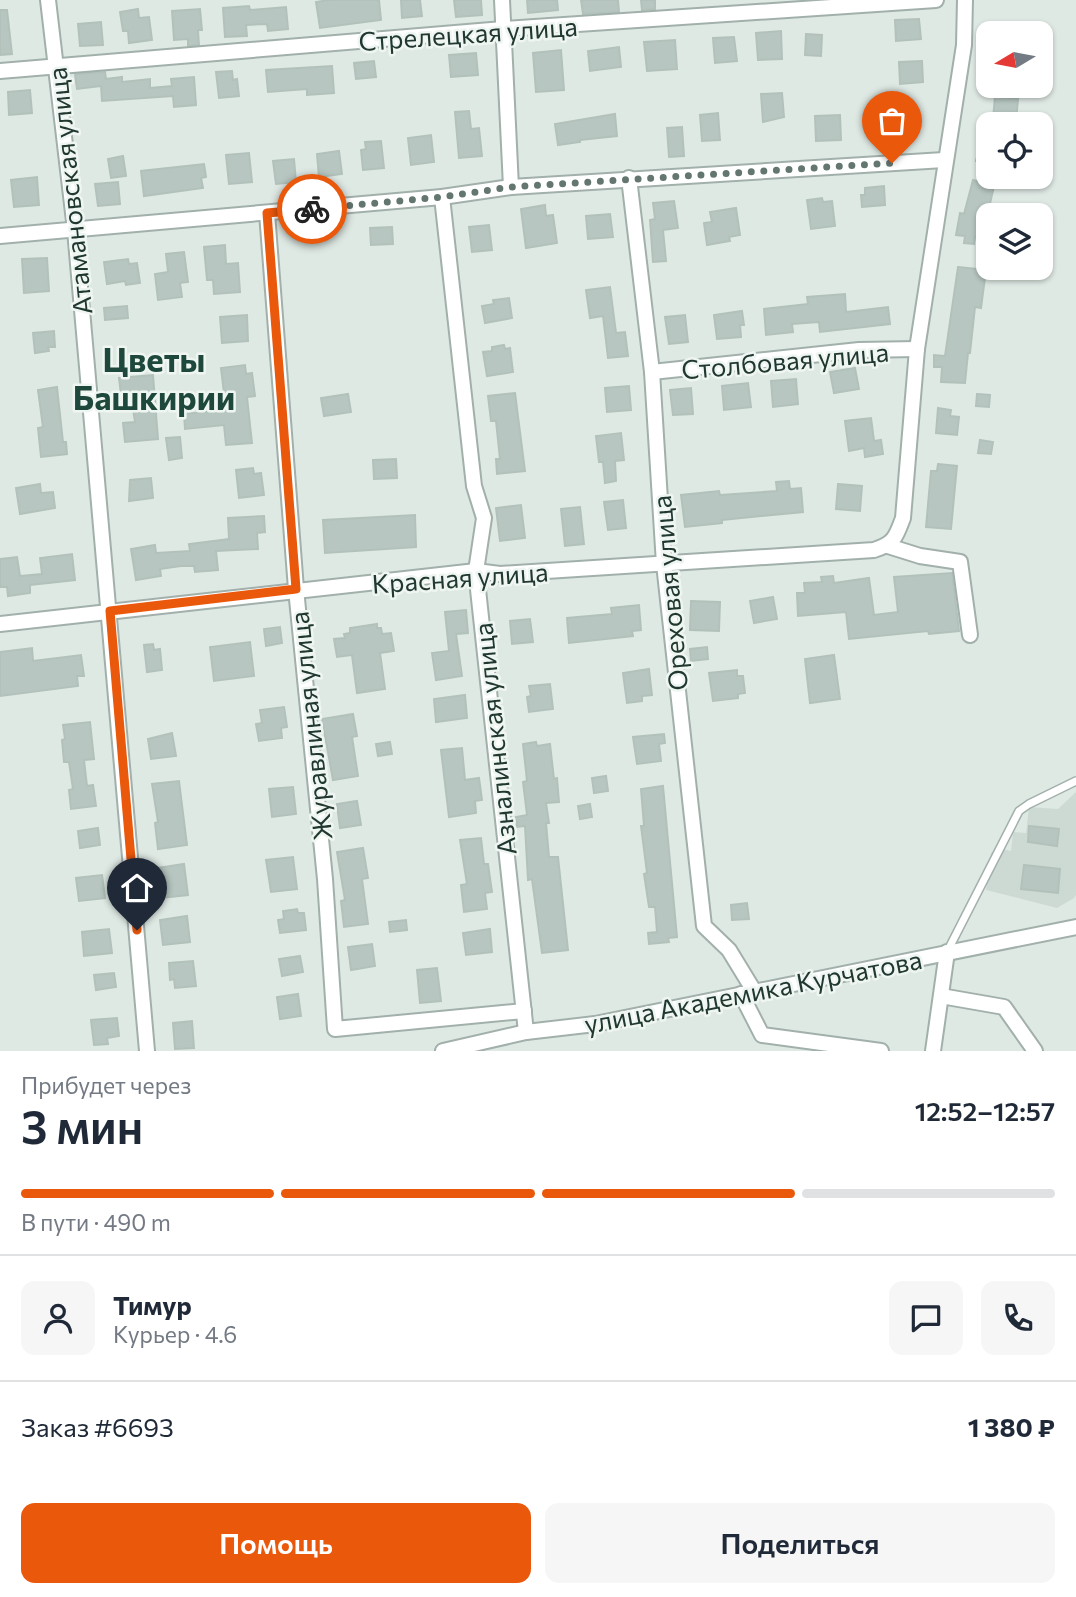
<!DOCTYPE html>
<html lang="ru">
<head>
<meta charset="utf-8">
<style>
	:root { --surface:#fff; --page:#f6f6f7; --text:#1f2937; --muted:#747a83; --line:#e0e1e3; --accent:#ea580c }
	body { margin:0; font-family:Commissioner,sans-serif; background:var(--page); color:var(--text); height:100vh; display:flex; flex-direction:column; font-size:26px; white-space:nowrap }
	* { box-sizing:border-box; margin:0 }
	p { font-size:23px; color:var(--muted) }
	.icon { flex:none; width:38px; height:38px; fill:none; stroke:currentColor; stroke-width:2; stroke-linecap:round; stroke-linejoin:round }
	.map { position:relative; height:1051px; overflow:hidden }
	.side { display:flex; flex-direction:column; background:var(--surface); flex:1 }
	.side>* { flex:none }
	.needle { width:46px; rotate:260deg }
	.buttons { position:absolute; left:976px; top:21px; display:grid; gap:14px }
	.buttons a { display:grid; place-items:center; width:77px; height:77px; border-radius:14px; background:var(--surface); box-shadow:0 2px 5px #0004; font-size:35px }
	.pin { position:absolute; display:grid; place-items:center; width:60px; height:60px; color:#fff; margin:-72px -30px; border-radius:50% 50% 50% 0; rotate:-45deg; box-shadow:0 0 7px #0007 }
	.pin .icon { rotate:45deg }
	.courier { position:absolute; display:grid; place-items:center; width:70px; height:70px; margin:-35px; border:5px solid #ea580c; border-radius:50%; background:#fff; color:#222; box-shadow:0 2px 9px #0007 }
	.head em { font-style:normal; font-weight:600 }
	.head div { display:flex; flex-direction:column-reverse }
	.head { display:flex; align-items:center; justify-content:space-between; height:119px; padding:0 21px }
	h1 { font-size:46px; font-weight:600; line-height:52px }
	.bar { display:grid; grid-template-columns:repeat(4,1fr); gap:10px 7px; align-content:center; height:84px; padding:0 21px }
	.bar i { height:9px; border-radius:5px; background:var(--line) }
	.bar .active { background:var(--accent) }
	.bar p { grid-column:span 4 }
	.line { display:flex; align-items:center; gap:18px; padding:0 21px; border-top:2px solid var(--line) }
	.line div { flex:1 }
	.round { display:grid; place-items:center; flex:none; width:74px; height:74px; border-radius:14px; background:var(--page) }
	.action { display:flex; gap:14px; margin-top:auto; padding:14px 21px }
	.action a { flex:1; height:80px; border-radius:14px; background:var(--accent); color:#fff; font-size:28px; font-weight:600; line-height:80px; text-align:center }
	.action a+a { background:var(--page); color:var(--text) }
	.map>svg:first-child { display:block }
	.built { fill:#cdd9d3 }
	.building { fill:#b7c6c0; stroke:#b2c2bb; stroke-width:2 }
	.lines { fill:none; stroke-linecap:round; stroke-linejoin:round }
	.service-casing { stroke:#a2b0ab; stroke-width:10 }
	.minor-casing { stroke:#a2b0ab; stroke-width:18 }
	.service { stroke:#fff; stroke-width:7 }
	.minor { stroke:#fff; stroke-width:14 }
	.done { stroke:#647670; stroke-width:7; stroke-dasharray:0 12.6 }
	.route { stroke:#ea580c; stroke-width:9 }
	.labels { text-anchor:middle; dominant-baseline:central; stroke-width:5; stroke-linejoin:round; paint-order:stroke }
	.street-label { font-size:26px; fill:#213831; stroke:#eff6f2 }
	.district-label { font-size:33px; font-weight:bold; fill:#1e483c; stroke:#eff6f2 }
</style>
</head>
<body>
<div class="map">
<svg width="1076" height="1051" viewBox="0 0 1076 1051">
	<rect width="100%" height="100%" fill="#dfe9e4"/>
	<!-- built -->
	<path class="built" d="M1076,792V895L1074,898L1057,908L986,890L991,853L998,848L1011,851L1013,832L1026,833L1029,807L1058,809Z"/>
	<!-- building -->
	<g class="building">
		<path d="M329,0H379L381,20L320,28L316,2Z"/>
		<path d="M401,0H420L422,16L402,18Z"/>
		<path d="M454,0H481L482,15L456,17Z"/>
		<path d="M527,0H557L558,10L528,13Z"/>
		<path d="M581,0H618L619,12L583,14Z"/>
		<path d="M641,0H655V9L642,10Z"/>
		<path d="M249,6L250,10L286,7L288,29L268,31L267,24L246,25L247,36L225,37L223,8Z"/>
		<path d="M138,9L139,18L149,17L152,40L129,43L128,31H123L120,12Z"/>
		<path d="M200,9L202,30H198L199,45L188,46V39L174,40L172,11Z"/>
		<path d="M0,10H7L12,54L0,55Z"/>
		<path d="M919,19L921,39L896,41L895,20Z"/>
		<path d="M101,22L103,45L80,46L78,24Z"/>
		<path d="M781,31L782,59L758,60L756,33Z"/>
		<path d="M806,34L822,35L821,56L805,55Z"/>
		<path d="M734,37L737,61L715,63L713,38Z"/>
		<path d="M675,40L677,69L647,71L644,42Z"/>
		<path d="M619,47L621,67L590,71L588,51Z"/>
		<path d="M561,50L564,90L536,92L533,53Z"/>
		<path d="M476,53L478,75L451,77L449,55Z"/>
		<path d="M374,61L376,77L356,79L354,63Z"/>
		<path d="M922,61L923,82L900,84L899,62Z"/>
		<path d="M332,66L334,93L307,95V89L268,92L266,70Z"/>
		<path d="M232,71L233,80L237,79L239,96L219,98L216,72Z"/>
		<path d="M105,72L106,79L122,77V82L150,79V88L172,86L171,79L194,77L196,105L174,107L173,96L102,101L101,86L77,89L75,74Z"/>
		<path d="M1000,86H1010L1009,98L1018,99L1016,121L993,119L995,96H1000Z"/>
		<path d="M30,90L32,113L9,115L8,92Z"/>
		<path d="M782,93L784,117L763,122L761,94Z"/>
		<path d="M888,106L890,131L869,132L867,108Z"/>
		<path d="M469,111L471,129L479,128L482,156L459,158L455,112Z"/>
		<path d="M718,113L720,140L702,141L700,115Z"/>
		<path d="M615,114L617,136L580,140V142L558,145L555,124Z"/>
		<path d="M840,115L841,140L816,141L815,116Z"/>
		<path d="M985,123L989,124V164L976,161Z"/>
		<path d="M682,127L684,156L669,157L667,128Z"/>
		<path d="M431,135L434,162L411,165L408,138Z"/>
		<path d="M381,141L384,168L363,170L361,150L366,149L365,142Z"/>
		<path d="M339,151L342,174L319,177L317,154Z"/>
		<path d="M249,153L252,182L229,184L226,155Z"/>
		<path d="M123,156L126,176L111,178L108,159Z"/>
		<path d="M294,159L296,182L276,184L273,161Z"/>
		<path d="M204,164L206,177L201,178L203,188L144,196L141,171Z"/>
		<path d="M37,177L39,205L14,207L11,180Z"/>
		<path d="M973,180L994,186L982,239L975,237L974,244L964,243L965,236L956,235L960,213L964,214Z"/>
		<path d="M118,182L120,204L98,206L95,184Z"/>
		<path d="M884,186L885,205L862,207L861,195H865V188Z"/>
		<path d="M822,198L823,202L832,201L835,226L811,229L807,200Z"/>
		<path d="M674,201L678,228L663,230L666,261L653,262L650,220L655,219L653,203Z"/>
		<path d="M545,205L546,216L553,215L557,243L526,248L521,209Z"/>
		<path d="M736,208L740,235L729,237L730,241L707,245L704,223L712,222L710,212Z"/>
		<path d="M610,214L613,237L588,239L586,216Z"/>
		<path d="M489,225L492,250L472,252L469,227Z"/>
		<path d="M392,227L393,244L371,245L370,228Z"/>
		<path d="M225,245L226,264L238,263L240,292L214,294L213,280H207L204,247Z"/>
		<path d="M184,252L188,282L180,283L182,297L158,300L155,274L168,272L166,254Z"/>
		<path d="M47,258L49,291L24,293L22,259Z"/>
		<path d="M128,259L129,264L137,263L140,283L126,285L125,281L107,284L104,262Z"/>
		<path d="M958,267L986,270L981,308L975,307L970,353H968L965,383L941,382L942,367H934V355L945,356Z"/>
		<path d="M610,287L616,333L625,332L628,356L608,358L603,316L590,318L586,290Z"/>
		<path d="M845,294L846,312L888,307L890,324L820,332L819,322L792,324L793,332L766,335L764,309L808,304L807,297Z"/>
		<path d="M509,298L512,318L485,323L482,306L494,304L493,300Z"/>
		<path d="M127,306L128,318L105,320L104,308Z"/>
		<path d="M742,311L744,325H740L741,337L717,339L714,315Z"/>
		<path d="M247,315L248,341L222,343L220,317Z"/>
		<path d="M685,315L688,342L669,344L665,317Z"/>
		<path d="M54,331L55,347H48L49,351L35,353L33,333Z"/>
		<path d="M504,345L505,349L510,348L513,372L487,376L483,352L492,351V347Z"/>
		<path d="M245,365L246,374L252,373L255,396L247,397L252,443L226,445L224,425L185,429L184,414L226,410L221,368Z"/>
		<path d="M855,368L859,389L834,393L830,372Z"/>
		<path d="M153,375L158,439L125,442L123,423L135,422L132,402L122,403L119,378Z"/>
		<path d="M796,379L798,404L773,407L771,381Z"/>
		<path d="M748,383L751,407L724,410L722,386Z"/>
		<path d="M629,386L631,410L607,412L605,388Z"/>
		<path d="M57,387L63,442H66L67,454L41,457L38,428L43,427L38,390Z"/>
		<path d="M691,388L693,414L673,415L670,390Z"/>
		<path d="M515,393L525,471L497,474L496,459H500L496,421H491L488,396Z"/>
		<path d="M348,394L351,412L324,416L321,398Z"/>
		<path d="M977,394L990,395L989,407L976,406Z"/>
		<path d="M938,408L951,410L950,416L959,417L957,435L936,433Z"/>
		<path d="M871,418L874,441L881,440L883,454L865,457L864,448L849,451L845,421Z"/>
		<path d="M621,433L624,460L615,461L616,481L605,483L603,462H599L596,436Z"/>
		<path d="M180,437L182,458L169,460L166,438Z"/>
		<path d="M980,440L993,442L991,454L978,453Z"/>
		<path d="M396,459L397,478L374,479L373,460Z"/>
		<path d="M938,464L957,466L951,529L926,527L931,471H937Z"/>
		<path d="M253,468L254,474L261,473L264,495L239,498L236,470Z"/>
		<path d="M151,478L153,498L129,501L130,480Z"/>
		<path d="M789,481L790,489L801,488L803,512L722,520V523L685,527L681,495L719,491L720,495L777,491L776,482Z"/>
		<path d="M40,484L41,493L53,492L55,508L20,514L16,488Z"/>
		<path d="M838,484L862,486L860,511L836,509Z"/>
		<path d="M623,500L626,528L608,530L604,502Z"/>
		<path d="M521,505L525,538L500,541L496,508Z"/>
		<path d="M580,507L584,544L565,546L561,509Z"/>
		<path d="M415,515L416,547L325,553L323,520Z"/>
		<path d="M264,516L265,532L257,533L258,549L216,551L218,570L195,572L194,566H181L160,569L161,576L136,580L131,549L155,545L156,553L190,551L189,544L229,539L228,518Z"/>
		<path d="M72,554L75,580L30,585V593L8,596L7,587H0V559L17,557L20,576L42,574L40,558Z"/>
		<path d="M952,573L959,631L929,634L928,631L849,639L846,612L798,616L797,593H805L804,583L822,582L821,577L833,576L834,583L869,578L874,615L898,612L894,577Z"/>
		<path d="M773,597L777,619L754,623L750,601Z"/>
		<path d="M691,601L720,602L719,631L690,630Z"/>
		<path d="M639,605L641,630L632,631L633,636L569,643L567,618L612,614L611,608Z"/>
		<path d="M466,610L468,633L456,634L462,676L436,680L432,653L449,651L445,612Z"/>
		<path d="M530,619L533,642L512,644L510,621Z"/>
		<path d="M377,624V628H381L382,634L391,633L394,651L380,653L385,689L357,693L352,655L337,657L334,639L345,638L344,634L350,633V628Z"/>
		<path d="M280,627L282,643L266,646L264,629Z"/>
		<path d="M250,642L254,676L214,681L210,647Z"/>
		<path d="M153,644L154,650L160,649L162,670L147,672L144,645Z"/>
		<path d="M707,647L708,659L691,661L690,649Z"/>
		<path d="M32,648L33,661L81,655L84,676H77L78,686L0,696V652Z"/>
		<path d="M834,655L840,699L810,703L805,659Z"/>
		<path d="M649,669L652,695L642,696V701L627,703L623,673Z"/>
		<path d="M737,670V676H743L745,693L738,694V698L713,701L709,673Z"/>
		<path d="M550,684L553,709L529,712L527,697L531,696L529,686Z"/>
		<path d="M465,695L467,718L436,722L434,699Z"/>
		<path d="M284,707L287,727L281,728L282,738L259,741L256,724L262,723L260,710Z"/>
		<path d="M353,714L357,736L352,737L358,776L333,780L322,719Z"/>
		<path d="M90,722L94,759L84,760L87,786L93,785L96,806L71,809L69,790L73,789L69,762H64L62,740L65,739L63,725Z"/>
		<path d="M172,733L176,756L151,759L148,739Z"/>
		<path d="M664,734L665,743L659,744L661,761L637,764L633,737Z"/>
		<path d="M390,742L392,754L378,756L376,744Z"/>
		<path d="M536,742L537,746L550,744L554,779L557,778L559,802L546,803L549,823H546L549,857H558L568,950L542,953L532,879L528,880L525,826L517,827L516,817L527,815L523,782L527,781L523,744Z"/>
		<path d="M462,748L465,780L479,778L482,800L475,801L476,813L449,817L441,750Z"/>
		<path d="M606,776L608,791L594,793L592,778Z"/>
		<path d="M179,781L187,845L158,849L155,823L158,822L152,784Z"/>
		<path d="M663,786L677,937L668,938L669,942L649,944L648,933L657,932L655,907H649L644,874L647,873L641,826H644L641,789Z"/>
		<path d="M293,787L296,814L272,817L269,789Z"/>
		<path d="M357,801L361,825L340,828L337,804Z"/>
		<path d="M590,804L592,817L580,819L578,806Z"/>
		<path d="M1029,826L1059,829L1057,846L1028,842Z"/>
		<path d="M98,828L100,845L80,848L78,831Z"/>
		<path d="M481,838L484,864H488L492,892L485,893L487,909L464,912L461,885L467,884L460,840Z"/>
		<path d="M363,848L368,878L362,879L368,924L344,927L341,901L345,900L337,852Z"/>
		<path d="M293,857L297,889L271,892L266,860Z"/>
		<path d="M184,864L188,895L161,898L157,868Z"/>
		<path d="M1024,865L1060,869L1058,893L1021,889Z"/>
		<path d="M102,875L105,898L79,901L76,878Z"/>
		<path d="M747,903L749,919L732,920L731,905Z"/>
		<path d="M297,909L298,913H304L306,930L280,933L278,920L284,919L283,911Z"/>
		<path d="M187,916L190,942L163,945L160,920Z"/>
		<path d="M406,920L407,930L390,932L389,922Z"/>
		<path d="M109,929L112,953L84,956L82,932Z"/>
		<path d="M490,929L492,952L466,955L463,933Z"/>
		<path d="M372,944L375,966L351,970L348,947Z"/>
		<path d="M300,956L303,972L282,976L279,959Z"/>
		<path d="M193,961L196,986L175,988L174,979L170,980L169,963Z"/>
		<path d="M437,968L441,1001L420,1003L417,970Z"/>
		<path d="M114,973L116,987L96,990L94,975Z"/>
		<path d="M298,994L301,1016L280,1019L277,997Z"/>
		<path d="M117,1018L119,1036L107,1038L108,1044L94,1045L91,1020Z"/>
		<path d="M192,1021L194,1048L175,1049L173,1023Z"/>
	</g>
	<g class="lines">
		<defs>
			<path id="service" d="M947,952L1019,811L1029,804L1076,781"/>
			<g id="minor">
				<path d="M48,0L75,230L147,1051"/>
				<path d="M502,0L511,187"/>
				<path d="M0,71L503,29L936,0"/>
				<path d="M629,178L652,372L664,564L704,926L729,950L754,991"/>
				<path d="M442,197L474,486L484,518L476,571L526,1032"/>
				<path d="M267,213L296,589L325,879L335,1029L524,1011"/>
				<path d="M0,236L442,197L511,187L944,160"/>
				<path d="M652,372L859,350L917,349"/>
				<path d="M888,546L920,556L960,562L970,635"/>
				<path d="M0,624L476,571L500,574L874,550C894,544 896,537 903,518L917,349L964,45L965,0"/>
				<path d="M741,994L762,1035L881,1051"/>
				<path d="M941,996L1004,1007L1035,1051"/>
				<path d="M443,1051L526,1032L595,1024L1076,927"/>
				<path d="M933,1051L947,952"/>
			</g>
		</defs>
		<!-- service casing -->
		<use href="#service" class="service-casing"/>
		<!-- minor casing -->
		<use href="#minor" class="minor-casing"/>
		<!-- service -->
		<use href="#service" class="service"/>
		<!-- minor -->
		<use href="#minor" class="minor"/>
	</g>
	<g class="lines">
		<!-- done -->
		<path class="done" d="M312,209L442,197L511,187L892,163"/>
		<!-- route -->
		<path class="route" d="M137,930L110,611L296,589L267,213L312,209"/>
	</g>
	<g class="labels">
		<!-- street labels -->
		<g class="street-label">
			<text transform="translate(468 33) rotate(-4)">Стрелецкая улица</text>
			<text transform="translate(69 191) rotate(-96)">Атамановская улица</text>
			<text transform="translate(785 360) rotate(-5)">Столбовая улица</text>
			<text transform="translate(460 577) rotate(-4)">Красная улица</text>
			<text transform="translate(669 593) rotate(-95)">Ореховая улица</text>
			<text transform="translate(310 726) rotate(-96)">Журавлиная улица</text>
			<text transform="translate(494 739) rotate(-96)">Азналинская улица</text>
			<text transform="translate(753 991) rotate(-11)">улица Академика Курчатова</text>
		</g>
		<!-- district labels -->
		<g class="district-label">
			<text x="154" y="358">Цветы<tspan x="154" dy="38">Башкирии</tspan></text>
		</g>
	</g>
</svg>
<div class="buttons">
<a><svg class="needle" viewBox="-14 -14 28 28"><path d="M0-13l5 13h-10z" fill="#e53935"/><path d="M0 13l5-13h-10z" fill="#747a83"/></svg></a>
<a><svg class="icon" aria-label="locate" viewBox="0 0 24 24"><circle cx="12" cy="12" r="6"/><path d="M12 2v4M12 18v4M2 12h4M18 12h4"/></svg></a>
<a><svg class="icon" aria-label="layers" viewBox="0 0 24 24"><path d="M12 4l9 5-9 5-9-5zM3 14l9 5 9-5"/></svg></a>
</div>
<div class="pin" style="left:892px;top:163px;background:#ea580c"><svg class="icon" aria-label="bag" viewBox="0 0 24 24"><path d="M5 8h14l-1 12H6zM9 8a3 3 0 0 1 6 0"/></svg></div>
<div class="pin" style="left:137px;top:930px;background:#1f2937"><svg class="icon" aria-label="home" viewBox="0 0 24 24"><path d="M3 11l9-7 9 7M6 9v11h12V9"/></svg></div>
<div class="courier" style="left:312px;top:209px"><svg class="icon" aria-label="bike" viewBox="0 0 24 24"><circle cx="6" cy="16" r="4"/><circle cx="18" cy="16" r="4"/><path d="M6 16l4-8h5l3 8M10 8l3 8H6M13 5h3"/></svg></div>
</div>
<section class="side">
<div class="head"><div><h1>3 мин</h1><p>Прибудет через</p></div><em>12:52–12:57</em></div>
<div class="bar"><i class="active"></i><i class="active"></i><i class="active"></i><i></i><p>В пути · 490 m</p></div>
<div class="line" style="height:126px"><a class="round"><svg class="icon" aria-label="person" viewBox="0 0 24 24"><circle cx="12" cy="8" r="4"/><path d="M4 21q1-7 8-7t8 7"/></svg></a><div><b>Тимур</b><p>Курьер · 4.6</p></div><a class="round"><svg class="icon" aria-label="chat" viewBox="0 0 24 24"><path d="M4 5h16v11H9l-5 4z"/></svg></a><a class="round"><svg class="icon" aria-label="phone" viewBox="0 0 24 24"><path d="M5 4h4l2 5-3 2q2 4 5 5l2-3 5 2v4C11 20 4 13 5 4z"/></svg></a></div>
<div class="line" style="height:91px"><div>Заказ #6693</div><b>1 380 ₽</b></div>
<div class="action"><a>Помощь</a><a>Поделиться</a></div>
</section>
</body>
</html>
